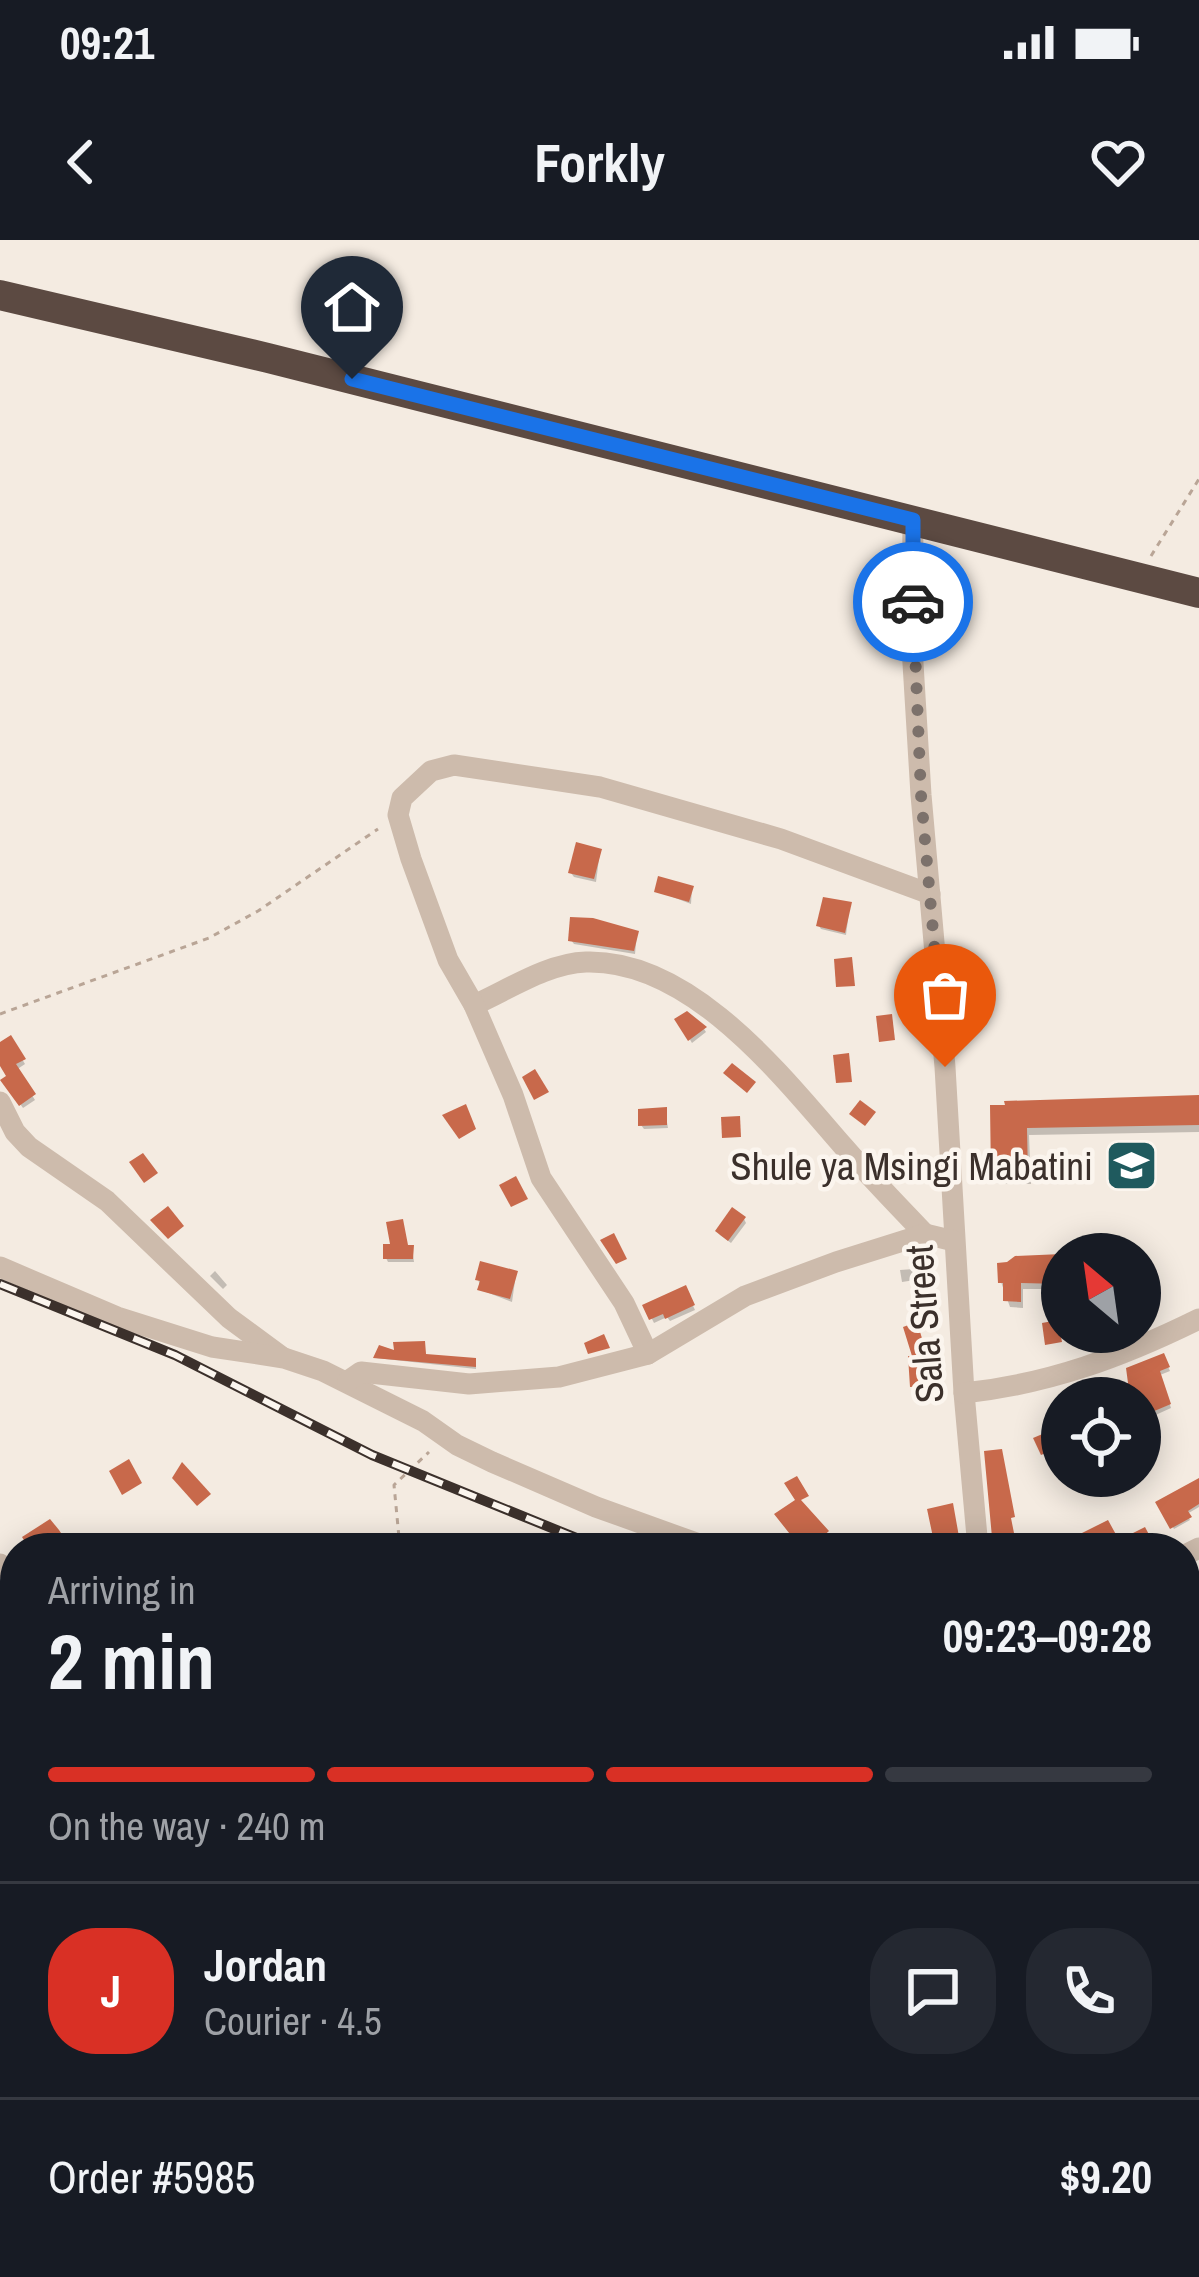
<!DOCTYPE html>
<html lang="en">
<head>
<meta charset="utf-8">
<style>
	:root { --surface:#171b24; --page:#242831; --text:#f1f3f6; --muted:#9ea1a6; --line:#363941; --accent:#d93025 }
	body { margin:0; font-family:"Archivo Narrow",sans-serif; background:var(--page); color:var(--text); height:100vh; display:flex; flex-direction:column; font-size:45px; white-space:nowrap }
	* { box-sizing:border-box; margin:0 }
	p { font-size:39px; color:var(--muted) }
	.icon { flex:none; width:66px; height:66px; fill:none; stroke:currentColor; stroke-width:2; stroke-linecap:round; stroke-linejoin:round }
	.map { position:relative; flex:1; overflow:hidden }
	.side { position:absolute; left:0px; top:1293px; width:1200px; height:744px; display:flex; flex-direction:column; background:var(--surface); border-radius:48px 48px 0 0; box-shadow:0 6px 30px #0003 }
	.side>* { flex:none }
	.needle { width:78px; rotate:331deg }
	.tools { position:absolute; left:1041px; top:993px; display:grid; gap:24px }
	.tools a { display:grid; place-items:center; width:120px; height:120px; border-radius:50%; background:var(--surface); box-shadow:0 6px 30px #0003; font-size:60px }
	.pin { position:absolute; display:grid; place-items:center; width:102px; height:102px; color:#fff; margin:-123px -51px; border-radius:50% 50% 50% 0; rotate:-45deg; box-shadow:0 0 12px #0007 }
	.pin .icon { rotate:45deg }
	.courier { position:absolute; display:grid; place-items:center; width:120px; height:120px; margin:-60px; border:9px solid #1a73e8; border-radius:50%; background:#fff; color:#222; box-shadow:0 3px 15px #0007 }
	.head em { font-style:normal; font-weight:700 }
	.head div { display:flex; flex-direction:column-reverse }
	.head { display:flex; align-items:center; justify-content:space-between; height:204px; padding:0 48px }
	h1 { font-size:78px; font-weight:700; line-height:90px }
	.bar { display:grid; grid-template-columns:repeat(4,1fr); gap:18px 12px; align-content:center; height:144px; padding:0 48px }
	.bar i { height:15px; border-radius:9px; background:var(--line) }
	.bar .selected { background:var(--accent) }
	.bar p { grid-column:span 4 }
	.line { display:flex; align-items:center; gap:30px; padding:0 48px; border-top:3px solid var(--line) }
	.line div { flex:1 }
	.round { display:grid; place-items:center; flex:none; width:126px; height:126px; border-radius:48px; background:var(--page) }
	.status { display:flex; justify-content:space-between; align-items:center; height:84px; padding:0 60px; background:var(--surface); direction:ltr }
	.status svg { height:33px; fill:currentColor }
	header { display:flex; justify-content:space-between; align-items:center; height:156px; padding:0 48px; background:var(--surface); font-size:54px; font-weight:700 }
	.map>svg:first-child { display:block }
	.shadow { fill:#0003 }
	.building { fill:#c8694b }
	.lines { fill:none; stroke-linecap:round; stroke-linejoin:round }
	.path { stroke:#b9a596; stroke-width:3; stroke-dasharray:6 6; stroke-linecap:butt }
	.minor { stroke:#cdbbac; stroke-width:21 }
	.major { stroke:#7d675c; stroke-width:24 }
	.highway { stroke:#5c4a42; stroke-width:30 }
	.rail-casing { stroke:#3b302b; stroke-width:10 }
	.rail { stroke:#fbf5ee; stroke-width:6; stroke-dasharray:18; stroke-linecap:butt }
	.done { stroke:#7c716b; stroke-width:12; stroke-dasharray:0 21.6 }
	.route { stroke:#1a73e8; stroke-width:15 }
	.labels { text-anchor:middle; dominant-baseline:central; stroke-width:9; stroke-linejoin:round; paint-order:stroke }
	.poi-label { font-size:39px; fill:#3b302b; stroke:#fbf5ee; text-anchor:end }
	.street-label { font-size:39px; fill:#3b302b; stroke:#fbf5ee }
</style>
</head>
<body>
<div class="status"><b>09:21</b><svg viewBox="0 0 49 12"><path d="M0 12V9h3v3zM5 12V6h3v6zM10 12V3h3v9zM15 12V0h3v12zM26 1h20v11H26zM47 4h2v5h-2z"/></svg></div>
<header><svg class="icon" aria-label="back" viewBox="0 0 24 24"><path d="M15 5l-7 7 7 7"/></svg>Forkly<svg class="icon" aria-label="heart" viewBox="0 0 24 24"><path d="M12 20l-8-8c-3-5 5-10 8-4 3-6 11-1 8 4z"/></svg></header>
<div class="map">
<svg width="1199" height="2037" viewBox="0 0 1199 2037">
	<rect width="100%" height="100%" fill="#f4ebe1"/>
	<!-- shadow -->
	<g class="shadow">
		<path d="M600,611L596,642L574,637L571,633Z"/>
		<path d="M692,648L691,664L657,651Z"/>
		<path d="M850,664L846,695L821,689L819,686Z"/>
		<path d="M637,694L635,714L574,704L571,700Z"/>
		<path d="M678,780L704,789L706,792L692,803Z"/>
		<path d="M10,799L25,824L16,830L35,860L23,868L7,845L12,842L0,820V805Z"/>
		<path d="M1199,858V892L1029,895L1031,944H998L994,936L993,868Z"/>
		<path d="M665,871L668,888L644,889L641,885Z"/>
		<path d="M744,979L746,983L731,1003L720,995L718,992Z"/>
		<path d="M412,1008L414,1022H388L386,1018Z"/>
		<path d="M1062,1017V1049H1023V1068L1010,1067L1001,1042Z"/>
		<path d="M914,1029L915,1040L902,1042L900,1030Z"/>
		<path d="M215,1031L227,1045L223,1049L210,1036Z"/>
		<path d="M516,1034L512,1062L481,1050L478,1039Z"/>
		<path d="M685,1049L695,1070L670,1081L667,1077L654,1083L646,1067Z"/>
		<path d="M424,1104L426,1117L476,1124V1129L376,1118Z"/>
		<path d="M1163,1116L1170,1131L1160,1135L1171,1168L1140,1182V1158H1124Z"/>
		<path d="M1199,1241V1267L1187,1274L1190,1280L1174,1289L1159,1263Z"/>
		<path d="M165,1297L173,1308H152L151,1306Z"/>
		<path d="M864,1299L870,1308H851V1307Z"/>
		<path d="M1185,1834L1192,1842L1199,1834V1856L1187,1844L1185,1847Z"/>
		<path d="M380,2022H489L492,2037H369Z"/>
	</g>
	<!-- building -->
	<g class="building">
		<path d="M576,602L602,609L594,639L568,633Z"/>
		<path d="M658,636L694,646L689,662L654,652Z"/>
		<path d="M823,657L852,662L845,693L816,686Z"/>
		<path d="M570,677L593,678L639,691L634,711L568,701Z"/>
		<path d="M852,717L855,746L836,747L834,719Z"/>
		<path d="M687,771L707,787L688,801L674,779Z"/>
		<path d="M892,774L895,800L879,802L876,776Z"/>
		<path d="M11,795L26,819L16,824L36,854L19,866L0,840L6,836L0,826V802Z"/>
		<path d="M849,813L852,842L836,843L833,815Z"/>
		<path d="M732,823L756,842L747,853L723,833Z"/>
		<path d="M535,829L549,852L534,860L522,837Z"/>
		<path d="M1199,855V885L1027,888L1028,936H991L990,865H1005L1004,861Z"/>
		<path d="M860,860L876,872L865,886L849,874Z"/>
		<path d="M466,864L476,889L459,899L442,875Z"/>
		<path d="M667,867V885L638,886V869Z"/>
		<path d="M740,876L741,897L722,898L721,877Z"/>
		<path d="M143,913L158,933L144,943L129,922Z"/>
		<path d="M516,936L528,959L511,967L499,945Z"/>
		<path d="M168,966L184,986L168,999L150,980Z"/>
		<path d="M732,967L746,977L728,1001L715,991Z"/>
		<path d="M403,979L408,1005H414L413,1019H383V1004H390L386,982Z"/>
		<path d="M614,993L627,1019L616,1024L600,1000Z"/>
		<path d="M1062,1014V1044L1021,1043V1062L1003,1061V1043H998L997,1023L1007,1022L1015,1016Z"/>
		<path d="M480,1021L518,1031L510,1059L477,1050L480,1041L475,1040Z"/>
		<path d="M686,1045L695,1065L665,1079L663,1074L649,1080L642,1065Z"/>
		<path d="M1058,1080L1062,1102L1045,1105L1042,1083Z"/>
		<path d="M917,1082L925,1108L928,1146L910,1147L908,1116H912L903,1087Z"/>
		<path d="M604,1094L610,1108L588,1114L584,1103Z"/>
		<path d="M425,1101L426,1114L476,1118V1127L373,1118L379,1105L394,1110L393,1102Z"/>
		<path d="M1164,1113L1170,1127L1160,1131L1171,1164L1140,1177V1158H1101L1128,1143L1126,1128Z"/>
		<path d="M1052,1190L1060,1207L1041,1215L1033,1198Z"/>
		<path d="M1002,1209L1015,1277L1011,1278L1017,1308H993L984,1211Z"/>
		<path d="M129,1219L142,1243L122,1255L109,1231Z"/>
		<path d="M182,1222L211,1254L197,1266L172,1238Z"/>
		<path d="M797,1236L809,1256L801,1260L829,1291L810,1308H801L774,1274L795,1260L784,1243Z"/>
		<path d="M1199,1238V1264L1188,1271L1192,1277L1170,1289L1155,1262Z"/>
		<path d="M953,1263L961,1308H939L938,1301L934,1302L927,1269Z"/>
		<path d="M50,1279L59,1290L71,1308H29L22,1297Z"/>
		<path d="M1108,1280L1119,1300L1145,1287L1156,1308H1052Z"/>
		<path d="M0,1366L15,1378V1400L0,1388Z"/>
		<path d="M0,1530L15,1541V1573L0,1562Z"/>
		<path d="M15,1590V1626L0,1616Z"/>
		<path d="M15,1698V1791L0,1774V1727Z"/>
		<path d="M392,2022H495L515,2037H381Z"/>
		<path d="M591,2022H665L688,2037H610Z"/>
		<path d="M789,2022H845L841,2027L854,2037H779Z"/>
	</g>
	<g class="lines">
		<!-- path -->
		<g class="path">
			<path d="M1151,316L1199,239"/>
			<path d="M0,774L209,698L258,671L378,589"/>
			<path d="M400,1308L394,1245L429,1212"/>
		</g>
		<!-- minor -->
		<g class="minor">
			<path d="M913,280L912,407L921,555L945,827L964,1153L978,1308"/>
			<path d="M474,765C508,750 548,723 586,722C691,719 781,835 843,906C869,936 897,965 925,994"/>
			<path d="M0,862L15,892L29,907L107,961L229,1078L282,1117"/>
			<path d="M0,1027L117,1077L212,1107L284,1118L323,1131L423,1181L457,1205L492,1222L596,1267L710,1308"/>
			<path d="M648,1114L624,1063L541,938L513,855L474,765L448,720L411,619L398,575L402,558L431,531L454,525L600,547L781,599L930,654"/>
			<path d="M348,1141L361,1132L469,1144L559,1137L648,1114L745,1056L836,1022L925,994L954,1001"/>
			<path d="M964,1153C1049,1144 1122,1117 1199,1079"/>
			<path d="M1185,1315L1199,1308"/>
			<path d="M0,1324L15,1336"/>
			<path d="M0,1462L15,1472"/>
			<path d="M1185,1488H1199"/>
			<path d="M0,1685L14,1660"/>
			<path d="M1185,1755H1199"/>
			<path d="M1185,1796L1199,1810"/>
			<path d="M1185,1993L1199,2005"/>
			<path d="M947,2022L949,2037"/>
			<path d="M41,2037C86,2027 143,2037 184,2022"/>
			<path d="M260,2037L265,2022"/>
			<path d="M760,2037L771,2022"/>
		</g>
		<!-- major -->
		<g class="major">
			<path d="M0,1651L15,1661"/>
			<path d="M544,2022L566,2037"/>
		</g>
		<!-- highway -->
		<path class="highway" d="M0,55L268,118L1199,353"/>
		<defs>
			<g id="rail">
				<path d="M0,1044L175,1115L372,1215L601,1308"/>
				<path d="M1185,1534L1199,1539"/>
			</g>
		</defs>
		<!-- rail casing -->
		<use href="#rail" class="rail-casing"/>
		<!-- rail -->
		<use href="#rail" class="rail"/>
	</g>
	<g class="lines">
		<!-- done -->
		<path class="done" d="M913,362L921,555L945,827"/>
		<!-- route -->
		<path class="route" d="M352,139L913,280V362"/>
	</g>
	<!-- icons -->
	<defs>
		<symbol id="school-square" viewBox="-11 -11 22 22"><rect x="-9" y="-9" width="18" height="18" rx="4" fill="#1f5a5e" stroke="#fbf5ee"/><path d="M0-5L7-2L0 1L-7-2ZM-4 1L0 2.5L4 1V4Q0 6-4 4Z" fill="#fff"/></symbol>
	</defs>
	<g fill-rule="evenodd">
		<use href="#school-square" x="1102" y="896" width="59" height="59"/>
	</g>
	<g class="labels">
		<!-- poi labels -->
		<g class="poi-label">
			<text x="1093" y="926">Shule ya Msingi Mabatini</text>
		</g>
		<!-- street labels -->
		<g class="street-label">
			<text transform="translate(924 1084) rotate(-94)">Sala Street</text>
		</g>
	</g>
</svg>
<div class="tools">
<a><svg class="needle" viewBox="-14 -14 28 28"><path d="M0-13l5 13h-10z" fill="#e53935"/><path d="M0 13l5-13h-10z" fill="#9ea1a6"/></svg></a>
<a><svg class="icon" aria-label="locate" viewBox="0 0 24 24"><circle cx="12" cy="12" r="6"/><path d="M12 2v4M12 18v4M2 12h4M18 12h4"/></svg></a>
</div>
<div class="pin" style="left:945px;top:827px;background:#ea580c"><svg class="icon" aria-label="bag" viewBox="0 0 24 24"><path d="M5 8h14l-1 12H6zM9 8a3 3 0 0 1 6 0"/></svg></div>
<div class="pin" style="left:352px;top:139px;background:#1f2937"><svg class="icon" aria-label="home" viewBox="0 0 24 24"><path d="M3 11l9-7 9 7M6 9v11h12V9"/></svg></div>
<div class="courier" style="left:913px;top:362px"><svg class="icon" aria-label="car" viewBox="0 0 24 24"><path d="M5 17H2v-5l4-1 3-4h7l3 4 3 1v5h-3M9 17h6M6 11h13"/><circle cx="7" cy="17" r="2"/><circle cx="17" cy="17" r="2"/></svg></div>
<section class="side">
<div class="head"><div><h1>2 min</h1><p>Arriving in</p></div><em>09:23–09:28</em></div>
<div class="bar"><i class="selected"></i><i class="selected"></i><i class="selected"></i><i></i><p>On the way · 240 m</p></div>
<div class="line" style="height:216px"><b class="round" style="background:var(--accent);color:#fff">J</b><div><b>Jordan</b><p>Courier · 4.5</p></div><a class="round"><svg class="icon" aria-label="chat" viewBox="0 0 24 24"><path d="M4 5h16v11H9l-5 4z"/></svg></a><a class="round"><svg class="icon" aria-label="phone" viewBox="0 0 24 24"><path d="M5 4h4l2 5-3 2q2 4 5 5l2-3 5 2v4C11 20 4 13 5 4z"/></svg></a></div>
<div class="line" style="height:156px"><div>Order #5985</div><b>$9.20</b></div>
</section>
</div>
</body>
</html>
